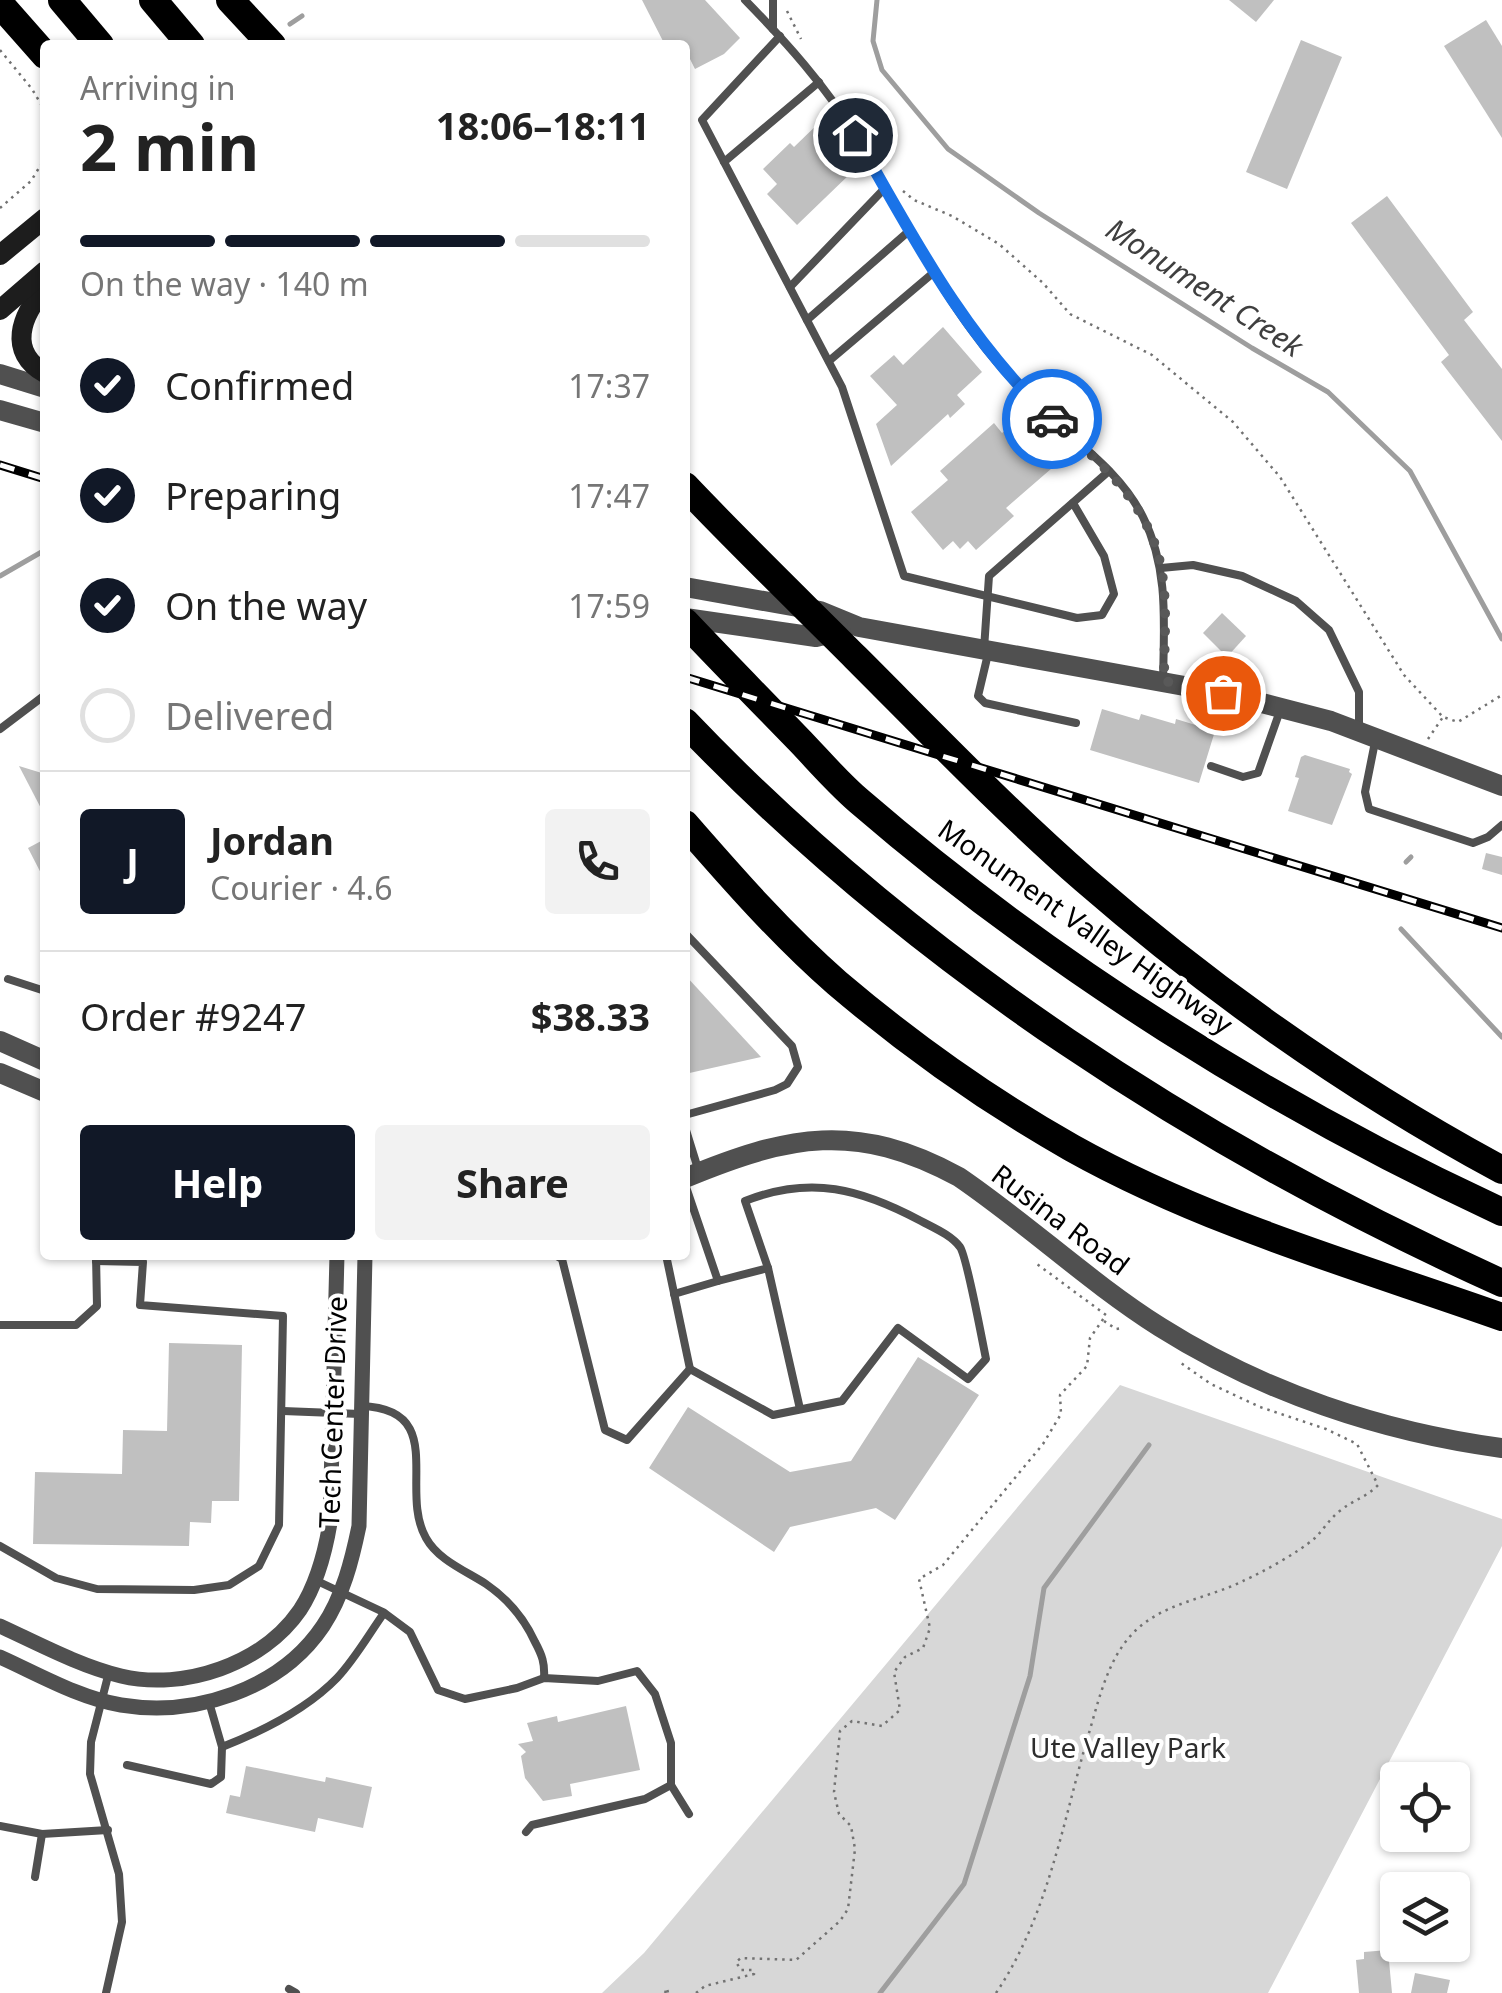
<!DOCTYPE html>
<html lang="en">
<head>
<meta charset="utf-8">
<style>
	:root { --surface:#fff; --page:#f2f2f2; --text:#222; --muted:#767676; --line:#e0e0e0; --accent:#111827 }
	body { margin:0; font-family:"Noto Sans",sans-serif; background:var(--page); color:var(--text); height:100vh; display:flex; flex-direction:column; font-size:38px; white-space:nowrap }
	* { box-sizing:border-box; margin:0 }
	p { font-size:32px; color:var(--muted) }
	.icon { flex:none; width:55px; height:55px; fill:none; stroke:currentColor; stroke-width:2; stroke-linecap:round; stroke-linejoin:round }
	.map { position:relative; flex:1; overflow:hidden }
	.drawer { position:absolute; left:40px; top:40px; width:650px; height:1220px; display:flex; flex-direction:column; background:var(--surface); border-radius:10px; box-shadow:0 2px 8px #0004 }
	.drawer>* { flex:none }
	.buttons { position:absolute; left:1380px; top:1762px; display:grid; gap:20px }
	.buttons a { display:grid; place-items:center; width:90px; height:90px; border-radius:10px; background:var(--surface); box-shadow:0 2px 8px #0004; font-size:50px }
	.pin { position:absolute; display:grid; place-items:center; width:85px; height:85px; color:#fff; margin:-42px; border:5px solid #fff; border-radius:50%; box-shadow:0 2px 10px #0007 }
	.courier { position:absolute; display:grid; place-items:center; width:100px; height:100px; margin:-50px; border:8px solid #1a73e8; border-radius:50%; background:#fff; color:#222; box-shadow:0 2px 12px #0007 }
	.head em { font-style:normal; font-weight:700 }
	.head div { display:flex; flex-direction:column-reverse }
	.head { display:flex; align-items:center; justify-content:space-between; height:170px; padding:0 40px }
	h1 { font-size:65px; font-weight:700; line-height:75px }
	.bar { display:grid; grid-template-columns:repeat(4,1fr); gap:15px 10px; align-content:center; height:120px; padding:0 40px }
	.bar i { height:12px; border-radius:8px; background:var(--line) }
	.bar .active { background:var(--accent) }
	.bar p { grid-column:span 4 }
	.line { display:flex; align-items:center; gap:25px; padding:0 40px; border-top:2px solid var(--line) }
	.line div { flex:1 }
	.round { display:grid; place-items:center; flex:none; width:105px; height:105px; border-radius:10px; background:var(--page) }
	ol { padding:0 40px; list-style:none }
	li { display:flex; align-items:center; gap:30px; height:110px }
	li p { margin-inline-start:auto }
	li .icon { padding:10px; border-radius:50%; background:var(--accent); color:#fff; stroke-width:4 }
	li:last-child { color:var(--muted) }
	li i { width:55px; height:55px; border:5px solid var(--line); border-radius:50% }
	.button { display:flex; gap:20px; margin-top:auto; padding:20px 40px }
	.button a { flex:1; height:115px; border-radius:10px; background:var(--accent); color:#fff; font-size:40px; font-weight:700; line-height:115px; text-align:center }
	.button a+a { background:var(--page); color:var(--text) }
	.map>svg:first-child { display:block }
	.green { fill:#d7d7d7 }
	.lines { fill:none; stroke-linecap:round; stroke-linejoin:round }
	.stream { stroke:#9e9e9e; stroke-width:5 }
	.building { fill:#c0c0c0 }
	.path { stroke:#727272; stroke-width:2.5; stroke-dasharray:2.5 5; stroke-linecap:butt }
	.service { stroke:#505050; stroke-width:8 }
	.minor { stroke:#505050; stroke-width:15 }
	.tertiary { stroke:#505050; stroke-width:20 }
	.secondary { stroke:#1d1d1d; stroke-width:20 }
	.motorway { stroke:#000; stroke-width:28 }
	.rail-casing { stroke:#000; stroke-width:9 }
	.rail { stroke:#fff; stroke-width:5; stroke-dasharray:15; stroke-linecap:butt }
	.done { stroke:#595959; stroke-width:10; stroke-dasharray:0 18 }
	.route { stroke:#1a73e8; stroke-width:12 }
	.labels { text-anchor:middle; dominant-baseline:central; stroke-width:8; stroke-linejoin:round; paint-order:stroke }
	.street-label { font-size:28px; fill:#000; stroke:#fff }
	.park-label { font-size:28px; fill:#2e2e2e; stroke:#fff }
	.water-label { font-size:30px; font-style:italic; fill:#3f3f3f; stroke:#fff }
</style>
</head>
<body>
<div class="map">
<svg width="1502" height="1993" viewBox="0 0 1502 1993">
	<rect width="100%" height="100%" fill="#fff"/>
	<!-- green -->
	<path class="green" d="M1120,1385L1502,1519V1546L1268,1993H602L644,1953Z"/>
	<g class="lines">
		<!-- stream -->
		<g class="stream">
			<path d="M877,0L873,41L882,70L948,149L1039,213L1252,348L1328,392L1410,471L1502,639"/>
			<path d="M290,24L302,16"/>
			<path d="M0,576L45,550"/>
			<path d="M1406,862L1411,857"/>
			<path d="M1401,929L1502,1037"/>
			<path d="M880,1993L964,1884L1030,1676L1044,1588L1149,1445"/>
		</g>
	</g>
	<!-- building -->
	<g class="building">
		<path d="M642,0H705L740,38L724,54L695,69L690,59L685,61V45H665Z"/>
		<path d="M1229,0H1274L1256,22Z"/>
		<path d="M1486,20L1502,46V138L1444,46Z"/>
		<path d="M1301,40L1342,57L1287,189L1246,172Z"/>
		<path d="M823,119L838,134L832,139L844,152L840,157L853,171L797,225L767,194L777,184L763,169L790,143L794,147Z"/>
		<path d="M1387,196L1473,312L1464,320L1502,369V441L1441,362L1449,355L1351,223Z"/>
		<path d="M943,327L982,372L957,395L965,404L950,418L948,414L891,466L876,424L897,405L870,376L894,355L903,365Z"/>
		<path d="M994,423L1002,433L1011,426L1019,435L1028,427L1059,462L1006,508L1014,516L976,550L968,541L960,549L953,541L943,550L911,512L948,480L940,471Z"/>
		<path d="M1222,613L1246,636L1227,657L1203,633Z"/>
		<path d="M1102,709L1139,720L1141,714L1175,724L1176,719L1215,731L1199,783L1090,750Z"/>
		<path d="M1305,755L1350,769L1349,772L1352,774L1332,825L1288,811L1299,778L1295,777L1301,757Z"/>
		<path d="M19,766L45,774V816Z"/>
		<path d="M45,839V881L28,848Z"/>
		<path d="M1486,853L1502,857V875L1482,869Z"/>
		<path d="M685,975L761,1057L685,1074Z"/>
		<path d="M169,1343L242,1345L239,1501H212L211,1523L190,1522L189,1546L33,1544L35,1472L122,1474L123,1430L167,1431Z"/>
		<path d="M918,1357L979,1395L895,1520L876,1508L790,1527L774,1552L649,1468L688,1407L790,1472L851,1461Z"/>
		<path d="M626,1706L640,1770L570,1784L572,1796L543,1801L525,1778L521,1756L526,1752L518,1744L533,1741L527,1723L557,1716L558,1722Z"/>
		<path d="M246,1766L325,1782L326,1777L372,1787L363,1828L318,1818L315,1832L226,1813L230,1795L240,1797Z"/>
		<path d="M1388,1950L1392,1993H1359L1356,1960L1364,1959V1952Z"/>
		<path d="M1415,1973L1450,1980L1447,1993H1411Z"/>
	</g>
	<g class="lines">
		<!-- path -->
		<g class="path">
			<path d="M787,11L801,39"/>
			<path d="M0,50L32,89L45,111"/>
			<path d="M903,191L914,200L952,216L999,244L1043,283L1070,314L1152,355L1233,422L1280,477L1404,675L1443,717L1458,722L1502,695"/>
			<path d="M0,208L31,181L45,158"/>
			<path d="M1428,739L1443,717"/>
			<path d="M1104,1321L1116,1329L1123,1328"/>
			<path d="M665,1993L667,1988L668,1993"/>
			<path d="M696,1993L705,1986L754,1974L753,1970H741L736,1962L741,1958L796,1960L840,1921L848,1909L855,1849L851,1826L839,1814L834,1792L840,1731L852,1721L882,1726L900,1710L894,1672L905,1657L923,1648L930,1628L919,1579L943,1565L1043,1444L1061,1414L1060,1395L1087,1366L1090,1338L1106,1315L1037,1264"/>
			<path d="M996,1993C1046,1919 1062,1828 1086,1743C1096,1711 1104,1671 1124,1644C1153,1603 1203,1601 1243,1581C1263,1572 1299,1552 1315,1538C1324,1529 1330,1518 1341,1510C1353,1500 1367,1497 1378,1485L1357,1444L1326,1429L1260,1407L1211,1384L1178,1361"/>
		</g>
		<!-- service -->
		<g class="service">
			<path d="M745,0C786,42 825,85 856,136C896,201 927,271 973,332C997,365 1025,395 1055,422C1088,451 1123,477 1143,517C1169,569 1164,624 1163,681"/>
			<path d="M773,29V0"/>
			<path d="M780,36L702,120L842,387L904,576L1077,618L1102,615L1114,594L1104,556L1073,503"/>
			<path d="M724,162L819,82"/>
			<path d="M790,287L885,188"/>
			<path d="M807,320L909,231"/>
			<path d="M829,361L933,273"/>
			<path d="M1161,568L1193,565L1242,576L1296,601L1329,630L1359,692V727"/>
			<path d="M984,649L989,576L1109,471"/>
			<path d="M988,654L978,696L985,703L1076,723"/>
			<path d="M0,729L45,695"/>
			<path d="M1375,742L1365,792L1369,809L1473,843L1488,837L1502,825"/>
			<path d="M1211,766L1243,777L1258,773L1281,708"/>
			<path d="M685,933L792,1046L798,1067L787,1084L775,1090L685,1115"/>
			<path d="M8,979L45,991"/>
			<path d="M685,1127L699,1172"/>
			<path d="M555,1255L562,1259L605,1430L627,1440L690,1369L773,1415L842,1401L898,1328L968,1379L986,1359C982,1340 967,1257 960,1247C951,1235 934,1228 921,1221C861,1189 811,1175 745,1201L768,1268L718,1281L685,1184"/>
			<path d="M666,1255L690,1369"/>
			<path d="M768,1268L800,1409"/>
			<path d="M674,1294L718,1281"/>
			<path d="M0,1325H76L97,1306L96,1255"/>
			<path d="M361,1406C449,1409 398,1489 426,1538C438,1560 466,1571 486,1584C508,1599 524,1618 535,1642C542,1655 545,1663 544,1678"/>
			<path d="M283,1411L360,1414"/>
			<path d="M0,1546L56,1578L97,1589L194,1590L229,1585L259,1566L279,1525L283,1316L140,1305L143,1262L96,1261"/>
			<path d="M315,1580L383,1612L410,1632L438,1690L465,1699L517,1688L544,1678L598,1681L637,1671L655,1694L671,1743V1785L689,1814"/>
			<path d="M209,1702L222,1747C263,1731 306,1710 337,1678C355,1659 369,1634 384,1613"/>
			<path d="M127,1765L211,1784L221,1777L222,1747"/>
			<path d="M0,1826L42,1834L108,1830"/>
			<path d="M526,1832L532,1825L645,1799L671,1785"/>
			<path d="M35,1877L42,1834"/>
			<path d="M289,1989L296,1993"/>
			<path d="M106,1993L122,1922L119,1874L90,1774L91,1742L109,1672"/>
		</g>
		<!-- minor -->
		<g class="minor">
			<path d="M0,1626C39,1644 80,1666 121,1676C184,1691 263,1664 300,1610C317,1584 325,1553 330,1523L337,1255"/>
			<path d="M0,1657C38,1674 79,1698 121,1705C194,1717 280,1690 323,1626C343,1596 352,1560 359,1526L365,1255"/>
		</g>
		<!-- tertiary -->
		<g class="tertiary">
			<path d="M0,374L45,388"/>
			<path d="M0,410L45,423"/>
			<path d="M685,587L820,611L859,627L1223,693L1331,721L1502,786"/>
			<path d="M685,618L816,637L841,631"/>
			<path d="M0,1041L45,1061"/>
			<path d="M0,1073L45,1092"/>
			<path d="M685,1178C789,1135 856,1121 959,1177C1028,1224 1089,1282 1160,1327C1263,1392 1382,1432 1502,1448"/>
		</g>
		<!-- secondary -->
		<g class="secondary">
			<path d="M0,255L45,218"/>
			<path d="M45,289C21,315 7,352 45,373"/>
			<path d="M0,310L45,271"/>
		</g>
		<!-- motorway -->
		<g class="motorway">
			<path d="M62,0L100,45"/>
			<path d="M153,0L191,45"/>
			<path d="M230,0L272,45"/>
			<path d="M0,4L45,55"/>
			<path d="M685,486C741,545 799,601 856,658C931,733 1006,811 1085,880C1214,992 1352,1089 1502,1170"/>
			<path d="M685,622C723,662 762,702 801,742C820,762 838,783 859,801C1049,965 1275,1107 1502,1212"/>
			<path d="M685,722C913,961 1202,1148 1502,1283"/>
			<path d="M685,824C733,879 782,935 837,983C910,1045 989,1101 1072,1148C1206,1223 1358,1266 1502,1317"/>
		</g>
		<defs>
			<g id="rail">
				<path d="M0,465L45,479"/>
				<path d="M685,677L1502,928"/>
			</g>
		</defs>
		<!-- rail casing -->
		<use href="#rail" class="rail-casing"/>
		<!-- rail -->
		<use href="#rail" class="rail"/>
	</g>
	<g class="lines">
		<!-- done -->
		<path class="done" d="M1052,419C1102,464 1155,508 1163,580C1167,614 1164,648 1164,681L1223,693"/>
		<!-- route -->
		<path class="route" d="M855,135C913,237 965,338 1052,419"/>
	</g>
	<g class="labels">
		<!-- street labels -->
		<g class="street-label">
			<text transform="translate(1086 926) rotate(35)">Monument Valley Highway</text>
			<text transform="translate(1061 1219) rotate(37)">Rusina Road</text>
			<text transform="translate(332 1412) rotate(-88)">Tech Center Drive</text>
		</g>
		<!-- park labels -->
		<g class="park-label">
			<text x="1128" y="1747">Ute Valley Park</text>
		</g>
		<!-- water labels -->
		<g class="water-label">
			<text transform="translate(1205 287) rotate(33)">Monument Creek</text>
		</g>
	</g>
</svg>
<div class="buttons">
<a><svg class="icon" aria-label="locate" viewBox="0 0 24 24"><circle cx="12" cy="12" r="6"/><path d="M12 2v4M12 18v4M2 12h4M18 12h4"/></svg></a>
<a><svg class="icon" aria-label="layers" viewBox="0 0 24 24"><path d="M12 4l9 5-9 5-9-5zM3 14l9 5 9-5"/></svg></a>
</div>
<div class="pin" style="left:1223px;top:693px;background:#ea580c"><svg class="icon" aria-label="bag" viewBox="0 0 24 24"><path d="M5 8h14l-1 12H6zM9 8a3 3 0 0 1 6 0"/></svg></div>
<div class="pin" style="left:855px;top:135px;background:#1f2937"><svg class="icon" aria-label="home" viewBox="0 0 24 24"><path d="M3 11l9-7 9 7M6 9v11h12V9"/></svg></div>
<div class="courier" style="left:1052px;top:419px"><svg class="icon" aria-label="car" viewBox="0 0 24 24"><path d="M5 17H2v-5l4-1 3-4h7l3 4 3 1v5h-3M9 17h6M6 11h13"/><circle cx="7" cy="17" r="2"/><circle cx="17" cy="17" r="2"/></svg></div>
<section class="drawer">
<div class="head"><div><h1>2 min</h1><p>Arriving in</p></div><em>18:06–18:11</em></div>
<div class="bar"><i class="active"></i><i class="active"></i><i class="active"></i><i></i><p>On the way · 140 m</p></div>
<ol>
<li><svg class="icon" aria-label="check" viewBox="0 0 24 24"><path d="M5 12l5 5 9-10"/></svg>Confirmed<p>17:37</p></li>
<li><svg class="icon" aria-label="check" viewBox="0 0 24 24"><path d="M5 12l5 5 9-10"/></svg>Preparing<p>17:47</p></li>
<li><svg class="icon" aria-label="check" viewBox="0 0 24 24"><path d="M5 12l5 5 9-10"/></svg>On the way<p>17:59</p></li>
<li><i></i>Delivered</li>
</ol>
<div class="line" style="height:180px"><b class="round" style="background:var(--accent);color:#fff">J</b><div><b>Jordan</b><p>Courier · 4.6</p></div><a class="round"><svg class="icon" aria-label="phone" viewBox="0 0 24 24"><path d="M5 4h4l2 5-3 2q2 4 5 5l2-3 5 2v4C11 20 4 13 5 4z"/></svg></a></div>
<div class="line" style="height:130px"><div>Order #9247</div><b>$38.33</b></div>
<div class="button"><a>Help</a><a>Share</a></div>
</section>
</div>
</body>
</html>
